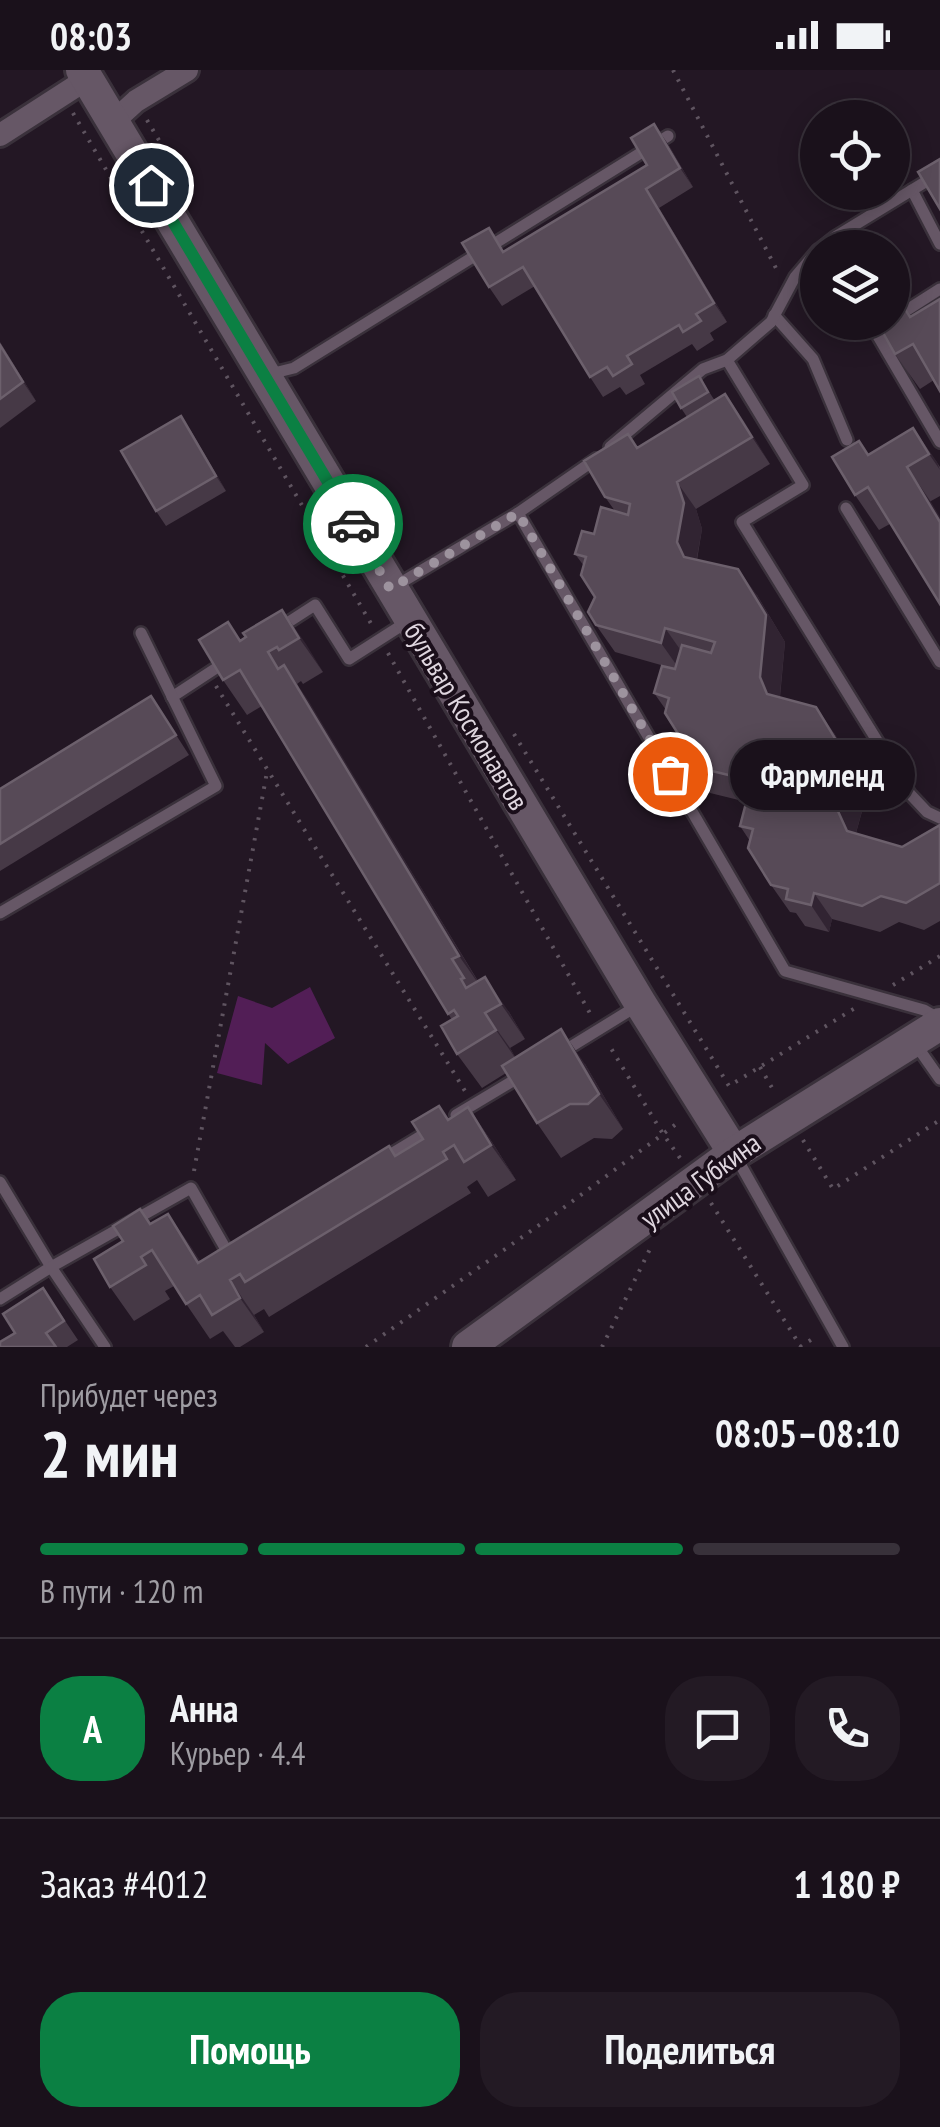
<!DOCTYPE html>
<html lang="ru">
<head>
<meta charset="utf-8">
<style>
	:root { --surface:#1a111b; --page:#231a24; --text:#f1f3f6; --muted:#9f9da3; --line:#38313a; --accent:#0b8043 }
	body { margin:0; font-family:"PT Sans Narrow",sans-serif; background:var(--page); color:var(--text); height:100vh; display:flex; flex-direction:column; font-size:38px; white-space:nowrap }
	* { box-sizing:border-box; margin:0 }
	p { font-size:32px; color:var(--muted) }
	.icon { flex:none; width:55px; height:55px; fill:none; stroke:currentColor; stroke-width:2; stroke-linecap:round; stroke-linejoin:round }
	.map { position:relative; height:1277px; overflow:hidden }
	.panel { display:flex; flex-direction:column; background:var(--surface); flex:1 }
	.panel>* { flex:none }
	.controls { position:absolute; left:800px; top:30px; display:grid; gap:20px }
	.controls a { display:grid; place-items:center; width:110px; height:110px; border-radius:50%; background:var(--surface); box-shadow:0 5px 25px #0003,0 0 0 2px var(--line); font-size:50px }
	.pin { position:absolute; display:grid; place-items:center; width:85px; height:85px; color:#fff; margin:-42px; border:5px solid #fff; border-radius:50%; box-shadow:0 2px 10px #0007 }
	.courier { position:absolute; display:grid; place-items:center; width:100px; height:100px; margin:-50px; border:8px solid #0b8043; border-radius:50%; background:#fff; color:#222; box-shadow:0 2px 12px #0007 }
	.bubble { position:absolute; height:70px; border-radius:35px; background:var(--surface); box-shadow:0 5px 25px #0003,0 0 0 2px var(--line); font-size:32px; font-weight:700; line-height:70px; text-align:center }
	.overview em { font-style:normal; font-weight:700 }
	.overview div { display:flex; flex-direction:column-reverse }
	.overview { display:flex; align-items:center; justify-content:space-between; height:170px; padding:0 40px }
	h1 { font-size:65px; font-weight:700; line-height:75px }
	.bar { display:grid; grid-template-columns:repeat(4,1fr); gap:15px 10px; align-content:center; height:120px; padding:0 40px }
	.bar i { height:12px; border-radius:8px; background:var(--line) }
	.bar .active { background:var(--accent) }
	.bar p { grid-column:span 4 }
	.line { display:flex; align-items:center; gap:25px; padding:0 40px; border-top:2px solid var(--line) }
	.line div { flex:1 }
	.round { display:grid; place-items:center; flex:none; width:105px; height:105px; border-radius:40px; background:var(--page) }
	.button { display:flex; gap:20px; margin-top:auto; padding:20px 40px }
	.button a { flex:1; height:115px; border-radius:40px; background:var(--accent); color:#fff; font-size:40px; font-weight:700; line-height:115px; text-align:center }
	.button a+a { background:var(--page); color:var(--text) }
	.status { display:flex; justify-content:space-between; align-items:center; height:70px; padding:0 50px; background:var(--surface); direction:ltr }
	.status svg { height:28px; fill:currentColor }
	.map>svg:first-child { display:block }
	.green { fill:#521e56 }
	.lines { fill:none; stroke-linecap:round; stroke-linejoin:round }
	.lane-casing { stroke:#3a313b; stroke-width:16 }
	.street-casing { stroke:#3a313b; stroke-width:28 }
	.secondary-casing { stroke:#3a313b; stroke-width:38 }
	.path { stroke:#5f5460; stroke-width:4; stroke-dasharray:2.5 8; stroke-linecap:butt }
	.lane { stroke:#665766; stroke-width:11 }
	.street { stroke:#665766; stroke-width:22 }
	.secondary { stroke:#665766; stroke-width:32 }
	.wall { fill:#463946 }
	.shaded-wall { fill:#312432 }
	.building { fill:#574a57; stroke:#6c606c; stroke-width:2.5 }
	.done { stroke:#9d939e; stroke-width:10; stroke-dasharray:0 18 }
	.route { stroke:#0b8043; stroke-width:12 }
	.labels { text-anchor:middle; dominant-baseline:central; stroke-width:8; stroke-linejoin:round; paint-order:stroke }
	.street-label { font-size:28px; fill:#dfd6df; stroke:#1a0e1a }
</style>
</head>
<body>
<div class="status"><b>08:03</b><svg viewBox="0 0 49 12"><path d="M0 12V9h3v3zM5 12V6h3v6zM10 12V3h3v9zM15 12V0h3v12zM26 1h20v11H26zM47 4h2v5h-2z"/></svg></div>
<div class="map">
<svg width="940" height="1277" viewBox="0 0 940 1277">
	<rect width="100%" height="100%" fill="#231724"/>
	<!-- green -->
	<path class="green" d="M310,917L335,968L288,994L265,973L262,1015L217,1003L238,926L272,938Z"/>
	<g class="lines">
		<defs>
			<g id="lane">
				<path d="M940,103L912,120L940,174"/>
				<path d="M821,178L835,167L912,120"/>
				<path d="M774,245L813,289L847,370"/>
				<path d="M896,247L940,219"/>
				<path d="M888,252L875,261L940,372"/>
				<path d="M727,290L803,415L742,452L910,724L927,742L940,748"/>
				<path d="M270,304L294,298L668,66"/>
				<path d="M610,377L703,299L727,290L771,252L795,207L818,180"/>
				<path d="M846,438L940,592"/>
				<path d="M518,443L785,901L924,940L938,948"/>
				<path d="M392,518L518,443L596,389"/>
				<path d="M281,557L315,535L349,589L410,550"/>
				<path d="M172,627L227,591"/>
				<path d="M0,843L216,716L141,563"/>
				<path d="M914,972L940,1009"/>
				<path d="M559,984L637,936"/>
				<path d="M456,1045L521,1006"/>
				<path d="M735,1085L843,1277"/>
				<path d="M383,1089L431,1060"/>
				<path d="M0,1112L51,1197L0,1229"/>
				<path d="M105,1277L51,1197L191,1118L228,1183L235,1179"/>
			</g>
			<g id="street">
				<path d="M113,52L136,31L187,0"/>
				<path d="M0,65L87,9"/>
			</g>
			<g id="secondary">
				<path d="M82,0L640,933L734,1083"/>
				<path d="M468,1277L734,1083L940,954"/>
			</g>
		</defs>
		<!-- lane casing -->
		<use href="#lane" class="lane-casing"/>
		<!-- street casing -->
		<use href="#street" class="street-casing"/>
		<!-- secondary casing -->
		<use href="#secondary" class="secondary-casing"/>
		<!-- path -->
		<g class="path">
			<path d="M673,0L779,204"/>
			<path d="M73,43L373,557"/>
			<path d="M147,50L193,128"/>
			<path d="M388,583L591,945"/>
			<path d="M216,616L465,1021"/>
			<path d="M514,664L729,1016L855,938"/>
			<path d="M893,915L940,886"/>
			<path d="M760,997L775,1023"/>
			<path d="M803,1070L833,1119L940,1050"/>
			<path d="M680,1088L663,1064L680,1051"/>
			<path d="M194,1101L267,702"/>
			<path d="M711,1133L801,1277"/>
			<path d="M366,1277L562,1139L663,1064L609,975"/>
			<path d="M602,1277L650,1179"/>
			<path d="M800,1277L817,1266"/>
		</g>
		<!-- lane -->
		<use href="#lane" class="lane"/>
		<!-- street -->
		<use href="#street" class="street"/>
		<!-- secondary -->
		<use href="#secondary" class="secondary"/>
	</g>
	<!-- wall -->
	<g class="wall">
		<path d="M668,74L693,117L659,138L727,252L710,263L714,270L697,281L692,274L640,305L645,314L626,325L620,317L603,327L590,307L535,216L502,236L489,217L505,181L647,95Z"/>
		<path d="M901,232L911,246L934,310L920,319L895,284Z"/>
		<path d="M0,272L36,331L0,358Z"/>
		<path d="M699,306L715,331L725,324L770,394L696,439L702,459L697,490L757,525L785,572L780,627L834,663L868,720L856,763L902,777L940,755V851L924,860L899,852L880,862L832,849L829,862L805,856L796,843L790,842L771,815L750,771L740,756L759,735L702,721L683,694L687,678L666,640L654,623L675,599L615,582L596,555L595,527L584,496L575,484L615,441L605,427L638,377L687,347L681,338Z"/>
		<path d="M913,358L940,397V426L879,460L855,425L869,385Z"/>
		<path d="M191,361L226,421L166,456L156,441Z"/>
		<path d="M282,540L323,602L303,614L301,611L297,614L478,911L509,942L525,969L510,978L515,987L585,994L623,1059L612,1069L594,1068L561,1088L537,1053L506,1003L482,1018L457,984L452,950L262,636L247,645L223,610L228,552L241,571Z"/>
		<path d="M151,626L189,685L0,801V719Z"/>
		<path d="M468,1037L492,1072L516,1110L488,1127L477,1110L467,1117L471,1123L269,1247L264,1239L254,1245L264,1262L240,1277H235L223,1261L210,1269L174,1216L165,1221L170,1229L134,1251L110,1217L151,1154L168,1144L200,1191L396,1086L423,1069L449,1050Z"/>
		<path d="M43,1218L78,1270L67,1277H0L15,1263Z"/>
	</g>
	<!-- shaded-wall -->
	<g class="shaded-wall">
		<path d="M654,54L668,74L693,117L680,98Z"/>
		<path d="M646,119L659,138L727,252L714,233Z"/>
		<path d="M0,272L36,331L23,312L0,275Z"/>
		<path d="M725,324L744,351L770,394L752,367Z"/>
		<path d="M181,346L191,361L226,421L216,406Z"/>
		<path d="M913,358L937,392L940,400L929,384Z"/>
		<path d="M907,397L931,432L940,447V452Z"/>
		<path d="M677,412L696,439L702,459L695,498L684,487L677,472Z"/>
		<path d="M738,499L757,525L785,572L779,634L767,624L760,607Z"/>
		<path d="M282,540L306,574L323,602L299,568Z"/>
		<path d="M665,558L684,585L680,600L661,573Z"/>
		<path d="M284,595L308,630L483,920L459,886Z"/>
		<path d="M816,637L834,663L868,720L855,766L847,761L837,739Z"/>
		<path d="M749,694L767,721L764,736L745,709Z"/>
		<path d="M814,823L832,849L829,862L811,835Z"/>
		<path d="M485,907L509,942L525,969L501,934Z"/>
		<path d="M485,943L510,978L520,995L496,960Z"/>
		<path d="M561,959L585,994L623,1059L599,1024Z"/>
		<path d="M468,1037L492,1072L516,1110L491,1075Z"/>
		<path d="M168,1144L192,1178L222,1227L198,1193Z"/>
		<path d="M230,1210L254,1245L264,1262L240,1228Z"/>
	</g>
	<!-- building -->
	<g class="building">
		<path d="M654,54L680,98L646,119L714,233L696,244L701,251L683,262L679,255L627,286L632,294L613,306L607,297L590,307L523,197L489,217L462,173L489,158L503,182L647,95L631,68Z"/>
		<path d="M940,89V139L918,102Z"/>
		<path d="M940,229V321L913,274L895,284L877,252H892V237L901,232L910,247Z"/>
		<path d="M0,275L23,312L0,329Z"/>
		<path d="M699,306L708,322L681,338L672,322Z"/>
		<path d="M725,324L752,367L677,412L684,433L677,472L684,487L738,499L766,545L760,607L767,624L816,637L850,693L837,739L847,761L902,777L940,755V813L906,833L881,826L862,836L814,823L811,835L786,829L788,819L771,815L748,778L753,759L740,756L746,733L759,736L766,710L793,717L795,705L749,694L745,709L683,694L687,678L665,643L669,628L654,623L662,596L675,599L682,575L711,583L715,572L665,558L661,573L596,555L588,542L595,527L581,505L586,487L575,484L582,461L594,464L601,437L628,445L630,434L605,427L584,391L628,364L637,378Z"/>
		<path d="M181,346L216,406L156,441L121,381Z"/>
		<path d="M913,358L929,384L907,397L940,452V534L868,417L855,425L832,387L859,371L868,385Z"/>
		<path d="M282,540L299,568L279,580L277,577L268,582L278,599L284,595L459,886L452,889L464,908L461,909L466,918L485,907L501,934L485,943L496,960L457,984L441,956L458,946L454,940L448,944L240,600L223,610L199,570L228,552L240,571L246,567L243,563Z"/>
		<path d="M151,626L176,665L0,774V719Z"/>
		<path d="M561,959L599,1024L588,1034H570L537,1053L502,996Z"/>
		<path d="M439,1036L448,1050L468,1037L491,1075L464,1092L454,1075L443,1082L447,1089L245,1212L240,1204L230,1210L240,1228L212,1245L200,1225L186,1234L152,1180L141,1187L146,1195L110,1217L94,1189L123,1171L113,1156L140,1139L150,1154L168,1144L198,1193L389,1076L395,1086L423,1069L412,1052Z"/>
		<path d="M43,1218L64,1251L46,1263L56,1277H0V1272L15,1263L3,1244Z"/>
	</g>
	<g class="lines">
		<!-- done -->
		<path class="done" d="M353,454L390,519L518,443L670,704"/>
		<!-- route -->
		<path class="route" d="M151,115L353,454"/>
	</g>
	<g class="labels">
		<!-- street labels -->
		<g class="street-label">
			<text transform="translate(467 646) rotate(59)">бульвар Космонавтов</text>
			<text transform="translate(700 1110) rotate(-36)">улица Губкина</text>
		</g>
	</g>
</svg>
<div class="controls">
<a><svg class="icon" aria-label="locate" viewBox="0 0 24 24"><circle cx="12" cy="12" r="6"/><path d="M12 2v4M12 18v4M2 12h4M18 12h4"/></svg></a>
<a><svg class="icon" aria-label="layers" viewBox="0 0 24 24"><path d="M12 4l9 5-9 5-9-5zM3 14l9 5 9-5"/></svg></a>
</div>
<div class="pin" style="left:670px;top:704px;background:#ea580c"><svg class="icon" aria-label="bag" viewBox="0 0 24 24"><path d="M5 8h14l-1 12H6zM9 8a3 3 0 0 1 6 0"/></svg></div>
<div class="pin" style="left:151px;top:115px;background:#1f2937"><svg class="icon" aria-label="home" viewBox="0 0 24 24"><path d="M3 11l9-7 9 7M6 9v11h12V9"/></svg></div>
<div class="courier" style="left:353px;top:454px"><svg class="icon" aria-label="car" viewBox="0 0 24 24"><path d="M5 17H2v-5l4-1 3-4h7l3 4 3 1v5h-3M9 17h6M6 11h13"/><circle cx="7" cy="17" r="2"/><circle cx="17" cy="17" r="2"/></svg></div>
<div class="bubble" style="left:730px;top:670px;width:185px">Фармленд</div>
</div>
<section class="panel">
<div class="overview"><div><h1>2 мин</h1><p>Прибудет через</p></div><em>08:05–08:10</em></div>
<div class="bar"><i class="active"></i><i class="active"></i><i class="active"></i><i></i><p>В пути · 120 m</p></div>
<div class="line" style="height:180px"><b class="round" style="background:var(--accent);color:#fff">А</b><div><b>Анна</b><p>Курьер · 4.4</p></div><a class="round"><svg class="icon" aria-label="chat" viewBox="0 0 24 24"><path d="M4 5h16v11H9l-5 4z"/></svg></a><a class="round"><svg class="icon" aria-label="phone" viewBox="0 0 24 24"><path d="M5 4h4l2 5-3 2q2 4 5 5l2-3 5 2v4C11 20 4 13 5 4z"/></svg></a></div>
<div class="line" style="height:130px"><div>Заказ #4012</div><b>1 180 ₽</b></div>
<div class="button"><a>Помощь</a><a>Поделиться</a></div>
</section>
</body>
</html>
